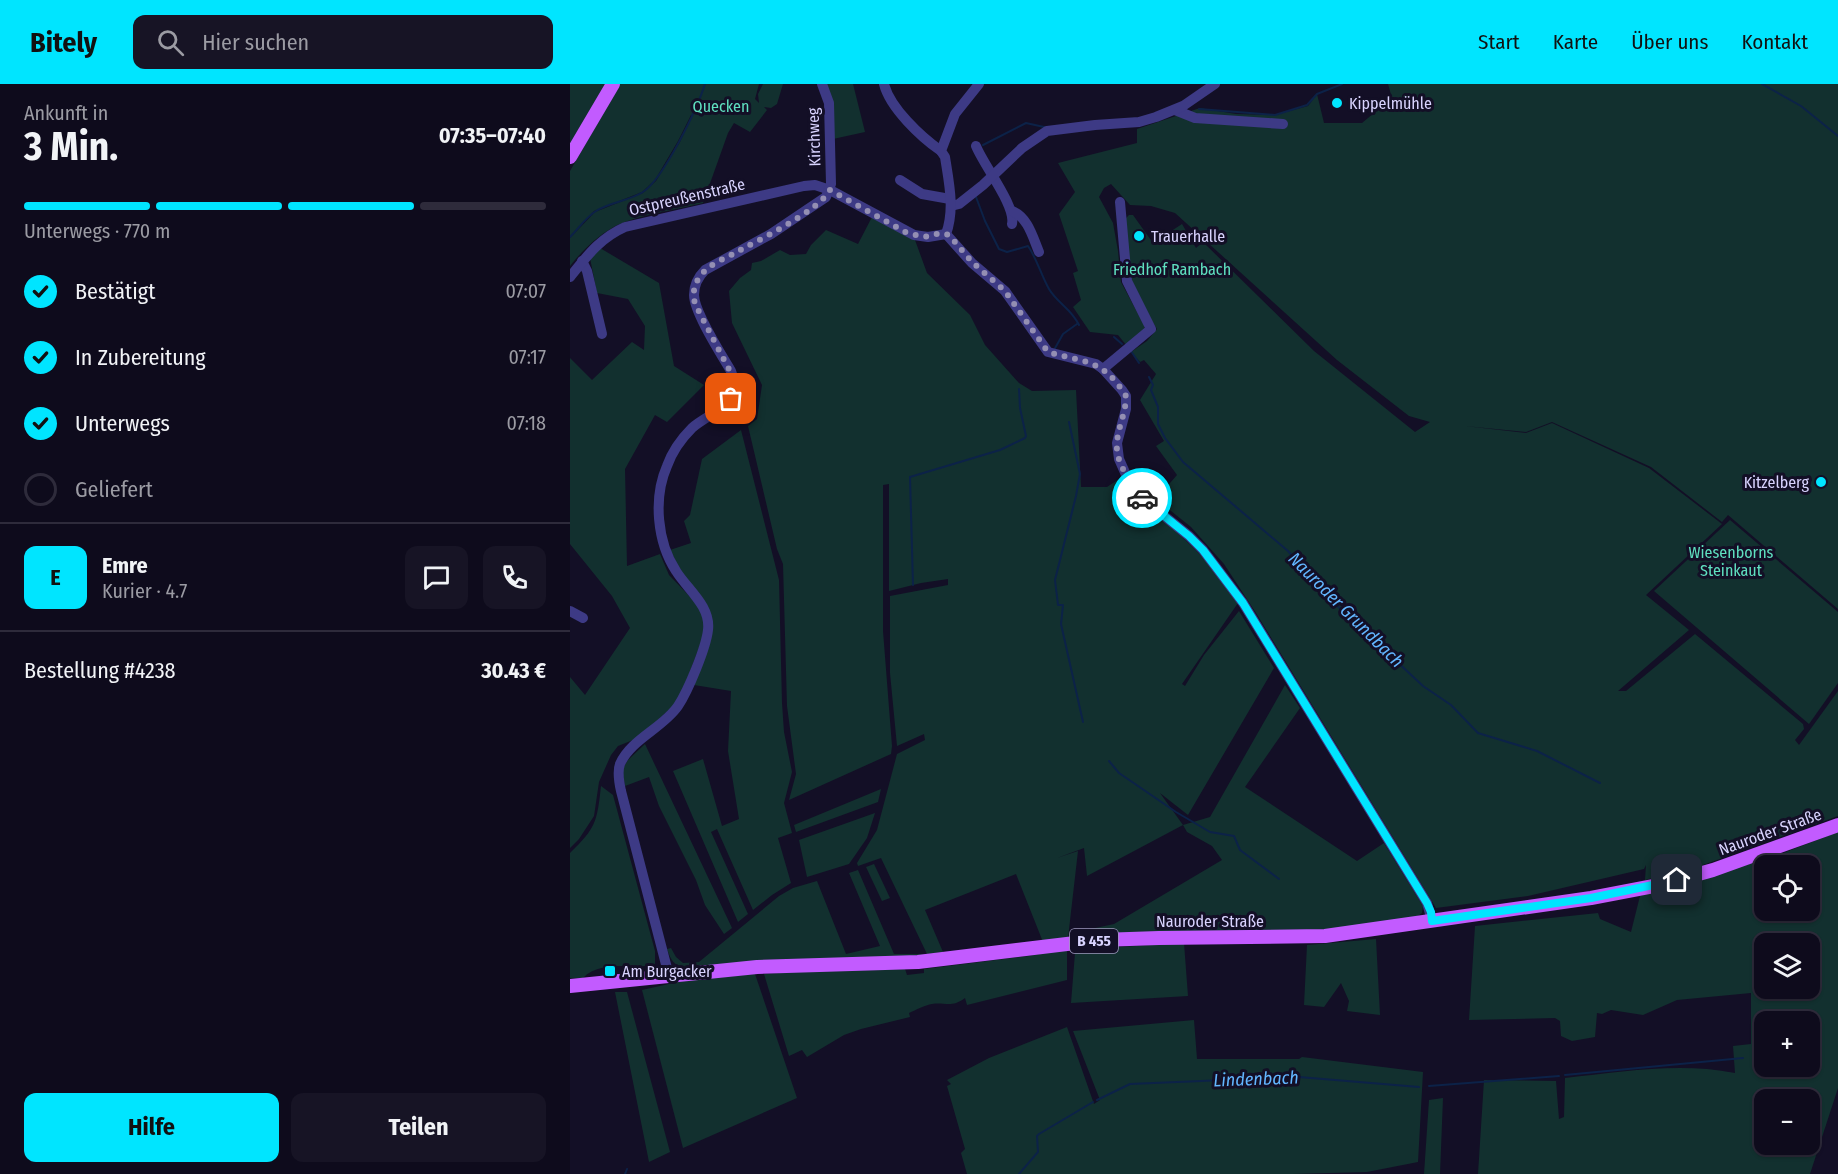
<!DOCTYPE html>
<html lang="de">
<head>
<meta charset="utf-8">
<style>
	:root { --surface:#0e0b1c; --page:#171425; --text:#f1f3f6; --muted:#9b9ba3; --line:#2e2b3b; --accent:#00e5ff }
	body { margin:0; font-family:"Fira Sans Condensed",sans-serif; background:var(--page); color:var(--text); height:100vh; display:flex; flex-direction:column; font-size:22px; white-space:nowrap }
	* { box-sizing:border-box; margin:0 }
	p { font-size:20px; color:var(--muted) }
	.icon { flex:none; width:33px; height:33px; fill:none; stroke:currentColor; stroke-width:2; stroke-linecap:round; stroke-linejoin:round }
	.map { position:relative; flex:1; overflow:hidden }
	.panel { display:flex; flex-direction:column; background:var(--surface); width:570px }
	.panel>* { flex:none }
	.buttons { position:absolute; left:1184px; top:771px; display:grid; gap:12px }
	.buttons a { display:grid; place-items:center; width:66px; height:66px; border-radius:12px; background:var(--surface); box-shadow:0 2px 4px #0004,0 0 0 2px var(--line); font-size:30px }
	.pin { position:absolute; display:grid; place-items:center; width:51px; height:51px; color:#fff; margin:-26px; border-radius:12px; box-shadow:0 3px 9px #0006 }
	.courier { position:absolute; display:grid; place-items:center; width:60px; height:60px; margin:-30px; border:4px solid #00e5ff; border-radius:50%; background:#fff; color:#222; box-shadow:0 2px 8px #0007 }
	.summary em { font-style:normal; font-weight:700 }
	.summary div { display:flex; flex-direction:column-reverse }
	.summary { display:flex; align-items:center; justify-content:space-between; height:102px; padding:0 24px }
	h1 { font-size:39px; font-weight:700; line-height:45px }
	.bar { display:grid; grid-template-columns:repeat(4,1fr); gap:9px 6px; align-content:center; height:72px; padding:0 24px }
	.bar i { height:8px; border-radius:4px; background:var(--line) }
	.bar .selected { background:var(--accent) }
	.bar p { grid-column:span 4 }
	.line { display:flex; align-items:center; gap:15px; padding:0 24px; border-top:2px solid var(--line) }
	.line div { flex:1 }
	.round { display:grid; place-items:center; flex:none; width:63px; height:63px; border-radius:12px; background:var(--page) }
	ol { padding:0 24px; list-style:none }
	li { display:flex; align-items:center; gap:18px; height:66px }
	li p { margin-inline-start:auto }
	li .icon { padding:6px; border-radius:50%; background:var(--accent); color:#111; stroke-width:4 }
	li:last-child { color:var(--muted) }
	li i { width:33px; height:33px; border:3px solid var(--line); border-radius:50% }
	.cta { display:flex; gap:12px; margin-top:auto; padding:12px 24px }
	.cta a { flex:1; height:69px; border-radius:12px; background:var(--accent); color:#111; font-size:24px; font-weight:700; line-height:69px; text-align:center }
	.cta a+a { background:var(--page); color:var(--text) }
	header { display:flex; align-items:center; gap:36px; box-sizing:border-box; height:84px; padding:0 30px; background:var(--accent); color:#111 }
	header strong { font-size:28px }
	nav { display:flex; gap:33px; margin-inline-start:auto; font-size:21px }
	.search { width:420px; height:54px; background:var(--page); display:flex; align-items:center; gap:15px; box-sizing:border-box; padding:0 21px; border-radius:12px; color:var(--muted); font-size:22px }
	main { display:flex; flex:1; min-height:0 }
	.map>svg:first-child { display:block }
	.green { fill:#12302f; fill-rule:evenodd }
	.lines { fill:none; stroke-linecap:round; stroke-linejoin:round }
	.stream { stroke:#0c2248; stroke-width:2 }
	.minor { stroke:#3d3a85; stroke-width:10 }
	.major { stroke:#c25bff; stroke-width:14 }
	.done { stroke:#948fb3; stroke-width:6; stroke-dasharray:0 10.8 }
	.route { stroke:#00e5ff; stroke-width:8 }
	.poi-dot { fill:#00e5ff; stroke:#130f26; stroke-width:2 }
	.labels { text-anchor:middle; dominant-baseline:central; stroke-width:6; stroke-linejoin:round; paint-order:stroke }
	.shield { fill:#130f26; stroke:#9e99be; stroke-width:1.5 }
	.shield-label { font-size:15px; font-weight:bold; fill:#d9d4ff }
	.poi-label { font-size:16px; fill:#d9d4ff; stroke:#130f26; text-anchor:start }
	.park-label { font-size:16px; fill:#5fe0c0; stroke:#130f26 }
	.street-label { font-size:16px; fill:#d9d4ff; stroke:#130f26 }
	.water-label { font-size:18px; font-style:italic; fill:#62b6ff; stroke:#130f26 }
</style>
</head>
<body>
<header>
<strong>Bitely</strong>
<div class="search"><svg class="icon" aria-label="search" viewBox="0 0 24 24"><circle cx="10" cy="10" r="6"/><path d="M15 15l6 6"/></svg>Hier suchen</div>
<nav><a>Start</a><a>Karte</a><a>Über uns</a><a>Kontakt</a></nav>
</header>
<main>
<section class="panel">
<div class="summary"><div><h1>3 Min.</h1><p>Ankunft in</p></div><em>07:35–07:40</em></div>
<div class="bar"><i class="selected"></i><i class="selected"></i><i class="selected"></i><i></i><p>Unterwegs · 770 m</p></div>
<ol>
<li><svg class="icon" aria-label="check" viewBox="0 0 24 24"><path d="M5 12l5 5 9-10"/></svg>Bestätigt<p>07:07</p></li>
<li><svg class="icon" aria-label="check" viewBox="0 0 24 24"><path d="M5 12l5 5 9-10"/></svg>In Zubereitung<p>07:17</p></li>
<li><svg class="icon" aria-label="check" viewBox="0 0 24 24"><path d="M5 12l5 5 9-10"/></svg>Unterwegs<p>07:18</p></li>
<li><i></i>Geliefert</li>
</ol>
<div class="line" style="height:108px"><b class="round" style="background:var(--accent);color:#111">E</b><div><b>Emre</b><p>Kurier · 4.7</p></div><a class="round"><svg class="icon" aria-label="chat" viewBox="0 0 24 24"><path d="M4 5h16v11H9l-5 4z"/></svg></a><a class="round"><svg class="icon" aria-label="phone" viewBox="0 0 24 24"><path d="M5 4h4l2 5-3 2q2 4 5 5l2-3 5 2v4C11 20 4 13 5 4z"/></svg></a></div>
<div class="line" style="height:78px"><div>Bestellung #4238</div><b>30.43 €</b></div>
<div class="cta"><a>Hilfe</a><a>Teilen</a></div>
</section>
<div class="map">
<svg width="1268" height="1090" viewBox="0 0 1268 1090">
	<rect width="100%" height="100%" fill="#130f26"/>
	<!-- green -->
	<g class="green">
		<path d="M0,0H37L0,64Z"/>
		<path d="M50,0H189L185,15L189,19L188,10L193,0H213L207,20L201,24L194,23L197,26L180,48L164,39L158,49L133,119C110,125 61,132 42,144C25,154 12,167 0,182V154L25,128L73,109L86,97L110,58L122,32L121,31L108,57L85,96L72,108L24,127L0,152V87Z"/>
		<path d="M256,0H283L295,48L263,55Z"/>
		<path d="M818,0H1268V525L1158,431L1152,438L1081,383L982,338L956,348L895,342L956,349L982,339L1079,384L1152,440L1076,511L1119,546L1048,607H1056L1125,550L1233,640L1234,645L1225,656L1229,661L1268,607V732L1133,781L1075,796L1076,781L1074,785L958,812L866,824L686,529L654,480L621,443L586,415L607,391L586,362L594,357L570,316L586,290L574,276L570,278L561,268L577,257L587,245L558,197L554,136L559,131H563L583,159L612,140L626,164L633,158L744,267L845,348L860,338L839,332L767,276L605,129L581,122L560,121L541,100L534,104L529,113L543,139L548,167L551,198L574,241L575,245L557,262L548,251L520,248L503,223L511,216L503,189L508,187L489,130L505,108L488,79L567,59V45L630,24L666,30L705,31L738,22L747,10L754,39H792L822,14Z"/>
		<path d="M302,133L345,156L357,189L400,231L415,261L449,299L462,307L506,306L511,403H537L552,393L568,416L604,445L637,477L668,519L612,600L615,602L634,571L669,527L704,584L618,731L590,709L613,741L640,733L715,601L730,624L675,703L787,777L814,759L853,822L852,829L845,834L754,847L515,851L516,846L544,840L652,776L642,762L617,748L613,741L517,792L514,764L487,774L508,767L498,854L473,858L446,790L355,826L373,868L324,874L115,884C103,881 101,876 97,865L101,864L106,873L113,879L129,878L209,812L223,804L247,797L276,870L310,862L279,789L288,786L324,870H357L311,774L288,782L287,779L307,746L327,670L355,656L354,650L327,662L320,589V512L378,501V495L351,499L319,507V400L313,401V547L322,662L321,670L219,716L226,690L217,622L213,480L207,465L178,342L187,335L192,301L162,239L159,207L170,194L181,186L182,179L191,177L210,166L220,171L236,170L241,161L256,146L288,160Z"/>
		<path d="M30,164L89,199L104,282L134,301L97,338L85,331L55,385L57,482L90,470L99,491L125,518L132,529L135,540L133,553L111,611L104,621L68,654L48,662L41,671L29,698L24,732L9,755L0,764V593L15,611L60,544L42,512L0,460V274L22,296L62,258L74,266L75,242L58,215L27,209L20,174Z"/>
		<path d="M171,346L209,496L212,619L214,648L222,688L214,719L222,749L208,754L221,799L202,811L183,826L147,745L141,748L178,830L168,838L103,687L133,675L152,742L169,735L158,667L161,607L124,601L142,546L100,466L121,459L114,437L120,431L132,375Z"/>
		<path d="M1160,436L1268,528V599L1239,640L1084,507Z"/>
		<path d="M75,660L162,844L154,850L135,821L126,796L89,722L79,693L55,702L52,686L58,676Z"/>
		<path d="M31,702L43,711L85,867V881C61,885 30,876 13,894H0V769C26,744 27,738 31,702Z"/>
		<path d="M311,705L308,718L226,748L224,741Z"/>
		<path d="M305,729L297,754L279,780L237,793L229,756Z"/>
		<path d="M1268,748V1004L1240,1090H908L914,996L986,997L989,1035L994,1033L995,994C1052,988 1108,978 1165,989L1163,962L1181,960V909L1107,916L1073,931L1041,926L1032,930L1027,929L1025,953L1002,957L991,952L990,937L985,934L899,936L905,842L1028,829L1030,835L1061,848L1070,812L1203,773ZM1194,782H1239V826H1194ZM1194,860H1239V904H1194ZM1194,938H1239V982H1194ZM1194,1016H1239V1060H1194Z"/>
		<path d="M304,780L320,814L312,817L296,783Z"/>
		<path d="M806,855L810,931L777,927L779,917L771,899L754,923L734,921L737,861Z"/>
		<path d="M614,859L618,912L501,919L505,869L550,863Z"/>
		<path d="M497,865V896L397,921L395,914C382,924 375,918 362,920C355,921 346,926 339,929L340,933L291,945L274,951L237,973L232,966L219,972L194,890L254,886L335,885L337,891L354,889V885L459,872Z"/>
		<path d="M185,890L227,1014L113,1064L72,906L112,897Z"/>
		<path d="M45,908H57L100,1068L79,1078Z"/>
		<path d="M624,936L627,975H729L732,973L853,988L848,1078L797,1088L723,1090H397L391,1069L395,1065L377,1002L381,1000L377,996L419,974L497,943L524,1020L530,1016L503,947Z"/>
		<path d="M873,1014L870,1090H854L859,1016Z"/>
	</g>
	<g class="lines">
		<!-- stream -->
		<g class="stream">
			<path d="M1192,0L1231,22L1268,52"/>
			<path d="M629,25L705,31L737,21L747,10L772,0"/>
			<path d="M413,61L456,39L474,43"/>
			<path d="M406,113L415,137L429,165L437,168L458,162C467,175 471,191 479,205C488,220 501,224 509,241"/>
			<path d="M0,153C8,145 16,133 26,127C40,118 59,117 73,108C94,94 127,25 135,0"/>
			<path d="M544,253L552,260"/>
			<path d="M484,266L493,250L507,240"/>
			<path d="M561,267L569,279"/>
			<path d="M579,293L583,301L581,306L588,323V340L595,354L613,378L718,467L761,516L853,602L881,621L908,649L967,667L1030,699"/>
			<path d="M499,338L510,390L506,412L485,496L488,521H493L491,540L513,638"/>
			<path d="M343,501L340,393L430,366L455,354L456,352L450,324L449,305"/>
			<path d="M539,677L549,689L606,728L640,748L664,752L670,766L709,795"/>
			<path d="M995,991L1173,974"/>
			<path d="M859,1002L989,992"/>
			<path d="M527,1016L560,1000L729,993L849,1003"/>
			<path d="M55,1090L57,1085"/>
			<path d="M449,1090L468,1068L467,1052L469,1050L523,1018"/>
		</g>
		<!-- minor -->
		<g class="minor">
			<path d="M314,0C320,24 351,53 371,67"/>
			<path d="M605,26L625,34L713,40"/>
			<path d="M406,62C414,82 446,122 442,140"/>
			<path d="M330,96L352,110L380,115"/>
			<path d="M381,122L389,120L413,101L452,64L477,47L525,41L569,38L586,33L613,22L645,0"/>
			<path d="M442,127C458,133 463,154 469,168"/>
			<path d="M376,150L402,179L435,207L478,268L526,280L533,285L552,306L556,312V325L547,359L549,375L557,393L572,414L619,452L633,466L673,519L857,819L862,837"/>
			<path d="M376,150C385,125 379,99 375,73L371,67L385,30L409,0"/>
			<path d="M12,177L17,187L32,250"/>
			<path d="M0,193C17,172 30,154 55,143L234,102L245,101L260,106L344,151L358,153L376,150"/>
			<path d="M533,285L581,245L557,197L550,118"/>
			<path d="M0,527L13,534"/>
			<path d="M99,892L51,707C49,698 47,688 50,680C61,655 93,644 108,622C118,607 136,564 138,546C141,522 117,505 106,487C87,458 83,414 97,382C102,368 112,354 122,344C143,326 174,322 161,287C151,270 124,228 124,211C124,201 128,193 135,186L201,150L256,113L261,100L259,19L252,0"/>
		</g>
		<!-- major -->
		<g class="major">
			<path d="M0,73L43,0"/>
			<path d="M0,902L187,883L348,878L530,856L589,854L755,852L1021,814L1089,801L1143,786L1268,741"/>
		</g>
	</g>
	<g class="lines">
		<!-- done -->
		<path class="done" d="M161,315L165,302L164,295L125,220C123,211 123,202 129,194C136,182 151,176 163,170C185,158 249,127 260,106L337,149L354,153L371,149L379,151L402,178L435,207L478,268C516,279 533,275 556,312C556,329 548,343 547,359C545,379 561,398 572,414"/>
		<!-- route -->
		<path class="route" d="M572,414L619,452L633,466L673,519L857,819L861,828L862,837L1021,814L1107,796"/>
	</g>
	<!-- markers -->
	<g class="poi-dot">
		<circle cx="767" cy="19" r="6"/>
		<circle cx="569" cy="152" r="6"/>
		<circle cx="1251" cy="398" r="6"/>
		<rect x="34" y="881" width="12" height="12" rx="3"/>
	</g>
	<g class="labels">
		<!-- shield labels -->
		<rect class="shield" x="500" y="845" width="48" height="24" rx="4.5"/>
		<g class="shield-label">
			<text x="524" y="857">B 455</text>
		</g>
		<!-- poi labels -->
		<g class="poi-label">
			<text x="779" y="19">Kippelmühle</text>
			<text x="581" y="152">Trauerhalle</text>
			<text x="1239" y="398" text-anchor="end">Kitzelberg</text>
			<text x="52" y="887">Am Burgacker</text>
		</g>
		<!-- park labels -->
		<g class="park-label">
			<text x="151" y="22">Quecken</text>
			<text x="602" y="185">Friedhof Rambach</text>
			<text x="1161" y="468">Wiesenborns<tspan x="1161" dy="18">Steinkaut</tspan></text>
		</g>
		<!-- street labels -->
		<g class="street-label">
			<text transform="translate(244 53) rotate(-92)">Kirchweg</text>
			<text transform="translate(117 113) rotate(-13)">Ostpreußenstraße</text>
			<text transform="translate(1200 748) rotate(-20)">Nauroder Straße</text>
			<text x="640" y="837">Nauroder Straße</text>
		</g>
		<!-- water labels -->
		<g class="water-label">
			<text transform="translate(776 526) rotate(45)">Nauroder Grundbach</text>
			<text transform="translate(686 995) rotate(-2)">Lindenbach</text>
		</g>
	</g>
</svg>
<div class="buttons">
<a><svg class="icon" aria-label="locate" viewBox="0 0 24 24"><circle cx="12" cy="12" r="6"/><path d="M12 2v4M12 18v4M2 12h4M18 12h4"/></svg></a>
<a><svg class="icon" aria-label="layers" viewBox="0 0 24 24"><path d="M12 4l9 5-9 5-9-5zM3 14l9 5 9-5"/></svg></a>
<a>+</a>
<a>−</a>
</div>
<div class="pin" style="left:161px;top:315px;background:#ea580c"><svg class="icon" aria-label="bag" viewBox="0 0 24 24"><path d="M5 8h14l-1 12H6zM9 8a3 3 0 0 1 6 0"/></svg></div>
<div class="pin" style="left:1107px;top:796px;background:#1f2937"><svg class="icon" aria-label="home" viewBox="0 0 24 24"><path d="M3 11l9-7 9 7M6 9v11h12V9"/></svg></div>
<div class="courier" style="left:572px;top:414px"><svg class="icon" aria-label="car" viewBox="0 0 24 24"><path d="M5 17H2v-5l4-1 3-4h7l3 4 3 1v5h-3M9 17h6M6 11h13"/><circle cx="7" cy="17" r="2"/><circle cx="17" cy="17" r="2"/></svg></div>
</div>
</main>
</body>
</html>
